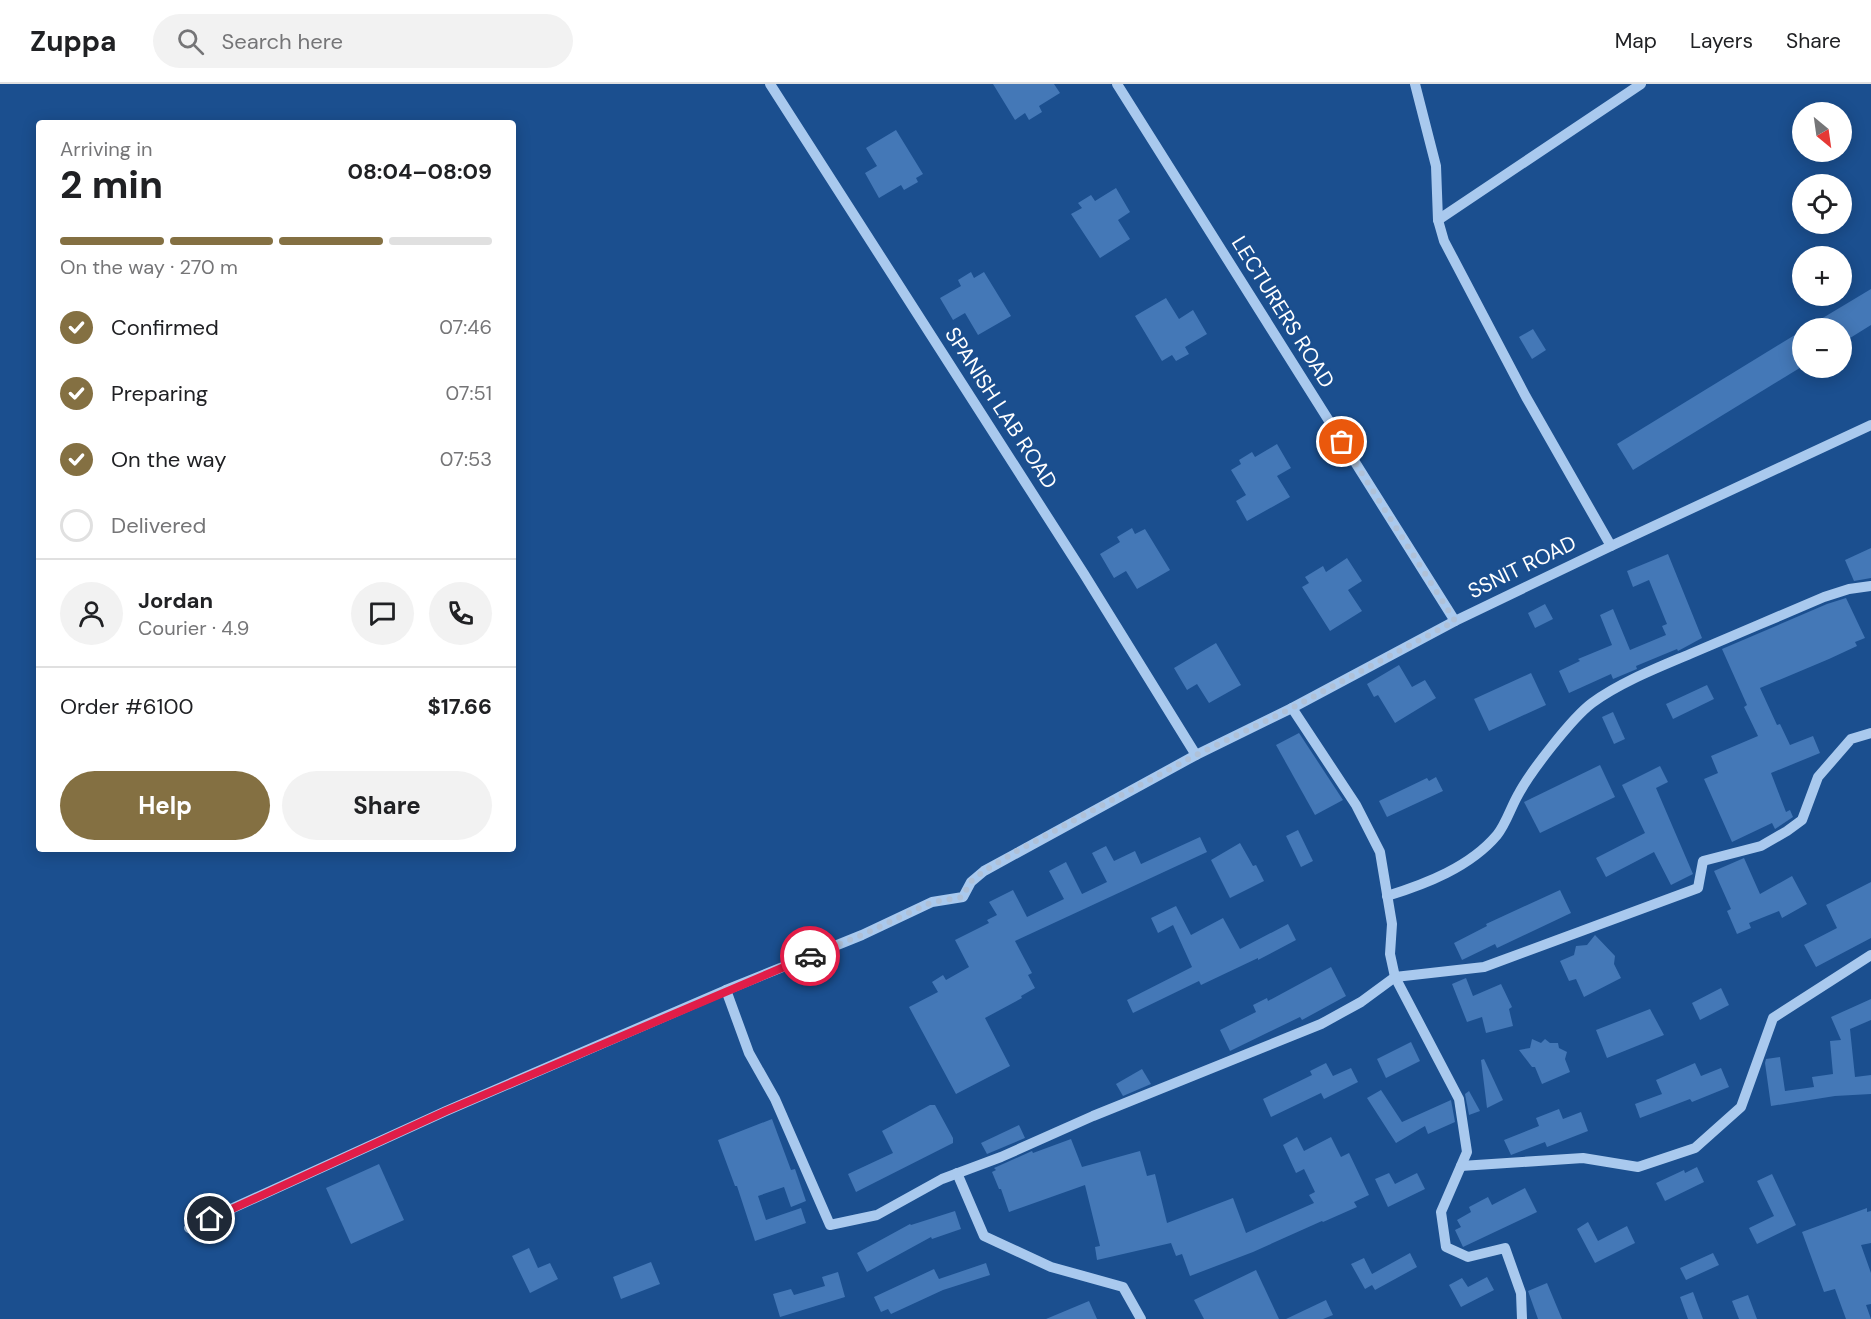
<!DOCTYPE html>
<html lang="en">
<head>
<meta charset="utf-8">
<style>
	:root { --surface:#fff; --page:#f2f2f2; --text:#202124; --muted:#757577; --line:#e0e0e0; --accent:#847042 }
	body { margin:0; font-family:"DM Sans",sans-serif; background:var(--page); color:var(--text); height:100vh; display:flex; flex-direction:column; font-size:22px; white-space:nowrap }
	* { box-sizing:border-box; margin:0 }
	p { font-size:20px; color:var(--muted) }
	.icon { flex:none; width:33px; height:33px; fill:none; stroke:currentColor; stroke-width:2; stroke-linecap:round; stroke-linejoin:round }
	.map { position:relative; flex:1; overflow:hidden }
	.panel { position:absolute; left:36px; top:36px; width:480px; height:732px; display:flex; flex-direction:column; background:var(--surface); border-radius:6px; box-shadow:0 3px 15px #0003 }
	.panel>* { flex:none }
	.needle { width:39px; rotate:151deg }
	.controls { position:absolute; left:1792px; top:18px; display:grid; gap:12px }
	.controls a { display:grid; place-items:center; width:60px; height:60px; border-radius:50%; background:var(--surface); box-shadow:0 3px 15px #0003; font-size:30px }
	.pin { position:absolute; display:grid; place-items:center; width:51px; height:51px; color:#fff; margin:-26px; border:3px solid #fff; border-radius:50%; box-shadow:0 2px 6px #0007 }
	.courier { position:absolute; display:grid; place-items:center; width:60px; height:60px; margin:-30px; border:4px solid #e11d48; border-radius:50%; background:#fff; color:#222; box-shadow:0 2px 8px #0007 }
	.overview em { font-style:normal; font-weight:700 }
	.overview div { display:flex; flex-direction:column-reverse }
	.overview { display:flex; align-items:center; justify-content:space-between; height:102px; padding:0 24px }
	h1 { font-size:39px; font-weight:700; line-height:45px }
	.bar { display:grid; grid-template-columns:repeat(4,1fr); gap:9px 6px; align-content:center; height:72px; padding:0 24px }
	.bar i { height:8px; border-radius:4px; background:var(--line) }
	.bar .current { background:var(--accent) }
	.bar p { grid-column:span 4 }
	.line { display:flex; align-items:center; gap:15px; padding:0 24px; border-top:2px solid var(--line) }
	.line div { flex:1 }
	.round { display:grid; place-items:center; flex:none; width:63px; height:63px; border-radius:32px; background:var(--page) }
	ol { padding:0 24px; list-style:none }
	li { display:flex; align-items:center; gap:18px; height:66px }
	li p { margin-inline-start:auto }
	li .icon { padding:6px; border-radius:50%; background:var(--accent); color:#fff; stroke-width:4 }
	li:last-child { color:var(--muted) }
	li i { width:33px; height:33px; border:3px solid var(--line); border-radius:50% }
	.primary-button { display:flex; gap:12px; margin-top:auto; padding:12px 24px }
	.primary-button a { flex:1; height:69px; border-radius:36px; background:var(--accent); color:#fff; font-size:24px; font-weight:700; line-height:69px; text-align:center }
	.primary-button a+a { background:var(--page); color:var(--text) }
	header { display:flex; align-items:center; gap:36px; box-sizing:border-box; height:84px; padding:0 30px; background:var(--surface); border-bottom:2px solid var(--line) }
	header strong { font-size:28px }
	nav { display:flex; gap:33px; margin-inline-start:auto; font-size:21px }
	.search { width:420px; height:54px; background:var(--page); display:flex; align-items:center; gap:15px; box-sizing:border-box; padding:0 21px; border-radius:33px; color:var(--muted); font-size:22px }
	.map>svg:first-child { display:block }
	.building { fill:#4478b7 }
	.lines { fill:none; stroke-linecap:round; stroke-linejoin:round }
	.minor { stroke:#a9c9ee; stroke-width:10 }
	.done { stroke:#afc1d8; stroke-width:6; stroke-dasharray:0 10.8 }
	.route { stroke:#e11d48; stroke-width:8 }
	.labels { text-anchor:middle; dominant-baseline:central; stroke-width:4.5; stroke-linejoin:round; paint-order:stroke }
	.street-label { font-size:21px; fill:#fff; stroke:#1b4f8f }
</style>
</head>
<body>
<header>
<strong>Zuppa</strong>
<div class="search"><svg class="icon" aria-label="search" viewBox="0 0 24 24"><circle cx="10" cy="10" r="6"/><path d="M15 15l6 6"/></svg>Search here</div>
<nav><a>Map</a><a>Layers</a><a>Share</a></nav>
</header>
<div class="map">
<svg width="1871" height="1235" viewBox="0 0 1871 1235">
	<rect width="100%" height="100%" fill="#1b4f8f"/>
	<!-- building -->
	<g class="building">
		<path d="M993,0H1054L1060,9L1039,22L1042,28L1029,36L1025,29L1015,36Z"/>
		<path d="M896,46L923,90L916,94L918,98L904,106L901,101L879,114L865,89L877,82L866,64Z"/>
		<path d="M1116,104L1130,128L1118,136L1130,155L1100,174L1071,130L1082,124L1078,119L1091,111L1095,117Z"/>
		<path d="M971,188L974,194L984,188L1011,232L978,251L965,229L953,236L940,214L961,202L958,196Z"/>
		<path d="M1871,205V241L1842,259V244H1806Z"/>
		<path d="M1166,214L1179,235L1193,226L1207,250L1185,263L1189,270L1176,277L1172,271L1162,277L1135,232Z"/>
		<path d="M1533,245L1546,266L1532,275L1519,253Z"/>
		<path d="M1803,246V282L1633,386L1617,360Z"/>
		<path d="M1277,360L1291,384L1277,392L1290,413L1247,437L1236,417L1246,411L1231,386L1241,380L1239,376L1252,368L1255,373Z"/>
		<path d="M1132,444L1135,450L1145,445L1170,486L1137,505L1126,487L1114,494L1100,470L1120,458L1117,453Z"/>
		<path d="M1871,464V494L1854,497L1845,476Z"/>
		<path d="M1668,470L1702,554L1678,567L1677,565L1636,582L1637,585L1613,595L1611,590L1569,609L1559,587L1580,577L1578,575L1612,561L1600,531L1613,525L1630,566L1666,551L1662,542L1667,540L1649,496L1633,503L1627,487Z"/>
		<path d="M1347,474L1362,497L1348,506L1362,527L1330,547L1302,503L1309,499L1305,493L1323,482L1326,488Z"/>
		<path d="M1846,514L1865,554L1855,558L1857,562L1829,575L1760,604L1777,641L1780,640L1790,661L1813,652L1820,669L1771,689L1786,728L1790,726L1793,733L1775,745L1772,739L1732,758L1704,695L1718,689L1711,672L1758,652L1744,623L1747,621L1722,565L1827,520Z"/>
		<path d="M1545,520L1553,535L1535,544L1528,529Z"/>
		<path d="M1216,559L1241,601L1209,619L1197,600L1187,606L1174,584Z"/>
		<path d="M1399,581L1412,603L1425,596L1436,614L1395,639L1378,611L1374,613L1367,600Z"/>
		<path d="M1531,589L1546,621L1489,647L1474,615Z"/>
		<path d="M1707,601L1714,615L1673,635L1666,620Z"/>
		<path d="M1613,628L1625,655L1614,660L1602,633Z"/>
		<path d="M1299,649L1343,716L1315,731L1276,661Z"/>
		<path d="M1600,681L1615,713L1540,749L1524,718Z"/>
		<path d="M1660,682L1668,698L1656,704L1693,790L1671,801L1654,768L1606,793L1596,774L1645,749L1622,701Z"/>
		<path d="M1436,693L1443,707L1387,733L1379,717L1427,694L1429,697Z"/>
		<path d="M1298,746L1313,777L1301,783L1286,752Z"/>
		<path d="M1200,753L1207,768L1015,857L1032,889L1028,891L1035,904L1021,912L1022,914L985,934L1010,982L956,1010L909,923L938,908L932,898L943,891L946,896L969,883L955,856L989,839L987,836L997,831L989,818L1013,806L1027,833L1064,815L1049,787L1066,778L1082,810L1107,798L1092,769L1106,762L1114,777L1135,767L1141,780Z"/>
		<path d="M1240,759L1253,782L1256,781L1264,797L1230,814L1211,776Z"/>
		<path d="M1744,774L1760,810L1792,792L1807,820L1782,834L1779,827L1749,839L1751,844L1737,850L1727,827L1731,825L1714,787Z"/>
		<path d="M1871,798V854L1816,883L1804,861L1837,844L1826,821Z"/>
		<path d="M1560,806L1571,829L1497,864L1495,860L1462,876L1454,859L1487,842L1486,840Z"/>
		<path d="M1176,822L1191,851L1223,834L1240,865L1288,840L1296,856L1258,876V874L1201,901L1199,897L1133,929L1127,916L1192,883L1173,841L1158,849L1151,834Z"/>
		<path d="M1595,851L1615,872L1614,880L1621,894L1584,913L1576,895L1569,897L1560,877L1574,871L1576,862L1587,861Z"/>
		<path d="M1331,883L1346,912L1302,936L1300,933L1230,967L1220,946L1256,928L1253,921L1267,914L1268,917Z"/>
		<path d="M1466,894L1473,912L1501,900L1512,923L1509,925L1513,942L1486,949L1482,933L1467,938L1452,900Z"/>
		<path d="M1721,904L1729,921L1700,936L1692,919Z"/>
		<path d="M1871,915V936L1850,945L1855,993L1871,991V1010L1835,1012L1771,1022L1765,979L1766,975L1780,973L1785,1007L1814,1003L1812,993L1833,990L1830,957L1841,956L1831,933Z"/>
		<path d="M1650,925L1664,951L1607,974L1596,946Z"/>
		<path d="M1532,955L1541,959L1545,955L1550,959H1558L1559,964L1567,968L1565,975L1570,988L1542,1000L1535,983H1532L1519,966L1530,964Z"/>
		<path d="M1411,958L1420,977L1386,994L1377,975Z"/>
		<path d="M1484,975L1503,1016L1487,1024L1481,976Z"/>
		<path d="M1326,979L1333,992L1351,984L1358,998L1324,1015L1321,1009L1271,1033L1263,1015L1312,991L1310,987Z"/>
		<path d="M1695,979L1701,992L1721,984L1729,1003L1692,1018L1690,1015L1640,1034L1635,1020L1662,1010L1656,996Z"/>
		<path d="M1142,985L1151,1000L1123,1012L1116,1000Z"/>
		<path d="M1381,1006L1402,1038L1451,1016L1455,1038L1428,1050L1425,1042L1396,1059L1367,1014Z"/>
		<path d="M1469,1007L1480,1027L1469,1031L1465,1010Z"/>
		<path d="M930,1021H935L953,1054V1059L856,1108L848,1090L893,1069L882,1047Z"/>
		<path d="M1559,1025L1563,1035L1581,1028L1588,1047L1547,1063L1545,1058L1511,1071L1504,1056L1539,1042L1536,1034Z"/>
		<path d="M772,1035L791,1086L795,1085L806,1117L791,1123L784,1103L758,1112L766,1136L801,1124L806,1139L755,1157L737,1102H735L718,1056Z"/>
		<path d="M1019,1041L1025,1054L987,1070L981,1059Z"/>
		<path d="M1297,1053L1304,1067L1331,1053L1341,1073L1349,1069L1369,1111L1354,1118L1357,1123L1323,1138L1322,1137L1253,1168L1190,1192L1182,1170L1176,1172L1171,1159L1097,1176L1095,1163L1100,1162L1085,1101L1009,1128L1001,1105H999L992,1088L996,1086L994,1084L1032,1067L1033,1069L1071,1055L1082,1083L1140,1067L1147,1092L1155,1090L1167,1139L1233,1114L1246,1149L1314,1119L1309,1111L1315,1108L1304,1085L1296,1089L1283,1061Z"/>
		<path d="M379,1080L404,1136L351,1160L326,1104Z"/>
		<path d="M1697,1083L1704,1098L1665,1117L1656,1099L1684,1086L1685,1089Z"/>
		<path d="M1389,1089L1395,1100L1417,1089L1425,1105L1388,1123L1375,1095Z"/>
		<path d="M1772,1090L1796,1141L1757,1160L1749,1144L1774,1132L1757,1097Z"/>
		<path d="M1525,1104L1537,1128L1463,1163L1455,1146L1461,1143L1457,1136L1471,1128L1469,1123L1488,1113L1492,1121Z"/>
		<path d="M1867,1124V1128L1871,1127V1159L1861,1161L1871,1189V1220L1866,1221L1871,1235H1846L1835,1205L1824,1208L1802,1148Z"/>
		<path d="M955,1127L961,1145L932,1155L931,1153L867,1188L857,1169L910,1140L911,1141Z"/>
		<path d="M1588,1138L1598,1157L1627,1142L1635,1159L1595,1179L1577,1145Z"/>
		<path d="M529,1164L538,1184L550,1179L558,1195L530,1209L512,1172Z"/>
		<path d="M1410,1169L1417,1183L1375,1206L1372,1201L1365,1205L1351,1180L1364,1174L1372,1190Z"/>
		<path d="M1713,1169L1719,1181L1686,1196L1680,1184Z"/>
		<path d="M651,1178L660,1200L621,1215L613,1193Z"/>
		<path d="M986,1179L990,1191L943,1206L891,1230L888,1225L881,1228L874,1213L934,1185L939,1195Z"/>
		<path d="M1256,1186L1279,1235H1204L1194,1216Z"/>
		<path d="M838,1188L845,1213L780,1233L773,1210L791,1205L794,1211L825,1202L822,1193Z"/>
		<path d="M1487,1193L1494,1206L1461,1223L1449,1201L1462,1194L1468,1203Z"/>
		<path d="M1547,1199L1562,1235H1538L1528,1207Z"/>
		<path d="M1693,1208L1703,1235H1688L1680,1213Z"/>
		<path d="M1748,1211L1757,1235H1739L1732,1217Z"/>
		<path d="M1326,1216L1333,1231L1323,1235H1286Z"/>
		<path d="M1089,1217L1097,1235H1046Z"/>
	</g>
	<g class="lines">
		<!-- minor -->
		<g class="minor">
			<path d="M770,0L1084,490L1196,671"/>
			<path d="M1117,0L1455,537"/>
			<path d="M1415,0L1436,82L1438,136L1444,157L1526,313L1611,462"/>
			<path d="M1438,136L1641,0"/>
			<path d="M1292,624L1356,721L1380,768L1392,840L1390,870L1395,893L1459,1015L1467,1068L1441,1128L1446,1163L1468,1173L1505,1164L1521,1209L1522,1235"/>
			<path d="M1387,812C1426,800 1470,783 1497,751C1506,740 1511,723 1518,711C1530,688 1572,634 1592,619C1621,598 1657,584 1690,570C1735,551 1779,532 1824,513L1849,505L1871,502"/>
			<path d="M726,906L749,969L775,1015L830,1141L877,1131L942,1095L1001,1073L1093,1032L1321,940L1361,918L1395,893L1484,883L1698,804L1703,777L1761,762L1787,747L1802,736L1818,693L1851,655L1871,649"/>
			<path d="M1461,1082L1583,1074L1638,1083L1695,1064L1741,1023L1773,934L1871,871"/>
			<path d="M957,1089L984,1152L1051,1183L1123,1203L1141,1235"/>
			<path d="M189,1144L446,1027L726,906L862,851L932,818L963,813L971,798L984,787L1196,671L1292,624L1455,537L1611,462L1871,341"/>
		</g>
	</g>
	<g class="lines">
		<!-- done -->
		<path class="done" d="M810,872L862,851L932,818L963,813L970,798L984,787L1017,767L1196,671L1292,624L1455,537L1342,358"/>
		<!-- route -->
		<path class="route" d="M210,1135L446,1027L810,872"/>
	</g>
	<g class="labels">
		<!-- street labels -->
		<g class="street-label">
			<text transform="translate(1283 228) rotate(58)">LECTURERS ROAD</text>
			<text transform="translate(1001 324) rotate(57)">SPANISH LAB ROAD</text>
			<text transform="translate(1522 483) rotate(-26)">SSNIT ROAD</text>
		</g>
	</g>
</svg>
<div class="controls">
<a><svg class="needle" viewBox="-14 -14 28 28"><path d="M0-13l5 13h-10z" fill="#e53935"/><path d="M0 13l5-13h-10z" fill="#757577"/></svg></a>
<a><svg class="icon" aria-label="locate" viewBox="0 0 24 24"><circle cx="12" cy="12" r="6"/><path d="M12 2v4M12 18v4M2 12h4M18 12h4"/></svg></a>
<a>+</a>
<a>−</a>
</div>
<div class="pin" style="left:1342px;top:358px;background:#ea580c"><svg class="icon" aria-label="bag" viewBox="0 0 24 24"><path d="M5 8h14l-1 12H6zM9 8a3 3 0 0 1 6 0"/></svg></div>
<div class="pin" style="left:210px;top:1135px;background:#1f2937"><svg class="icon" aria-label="home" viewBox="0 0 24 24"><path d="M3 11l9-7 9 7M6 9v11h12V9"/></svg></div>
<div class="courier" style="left:810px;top:872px"><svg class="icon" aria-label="car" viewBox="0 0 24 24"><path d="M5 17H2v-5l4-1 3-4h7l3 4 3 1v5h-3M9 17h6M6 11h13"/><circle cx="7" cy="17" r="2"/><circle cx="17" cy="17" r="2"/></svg></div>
<section class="panel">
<div class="overview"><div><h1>2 min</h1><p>Arriving in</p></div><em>08:04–08:09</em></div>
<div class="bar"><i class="current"></i><i class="current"></i><i class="current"></i><i></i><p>On the way · 270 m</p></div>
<ol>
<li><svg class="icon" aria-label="check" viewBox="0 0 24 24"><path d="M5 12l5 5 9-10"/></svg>Confirmed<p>07:46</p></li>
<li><svg class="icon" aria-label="check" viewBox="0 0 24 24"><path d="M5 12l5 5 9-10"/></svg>Preparing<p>07:51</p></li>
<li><svg class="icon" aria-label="check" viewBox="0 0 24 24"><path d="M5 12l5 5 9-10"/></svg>On the way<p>07:53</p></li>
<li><i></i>Delivered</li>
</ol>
<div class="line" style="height:108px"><a class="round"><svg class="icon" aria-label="person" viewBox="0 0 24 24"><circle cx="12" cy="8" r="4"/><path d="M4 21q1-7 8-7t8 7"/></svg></a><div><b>Jordan</b><p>Courier · 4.9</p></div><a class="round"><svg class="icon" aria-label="chat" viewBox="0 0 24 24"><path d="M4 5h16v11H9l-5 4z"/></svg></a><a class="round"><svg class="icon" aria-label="phone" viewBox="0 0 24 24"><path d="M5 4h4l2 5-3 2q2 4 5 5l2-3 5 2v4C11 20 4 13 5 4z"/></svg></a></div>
<div class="line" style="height:78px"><div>Order #6100</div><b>$17.66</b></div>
<div class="primary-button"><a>Help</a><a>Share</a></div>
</section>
</div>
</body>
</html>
